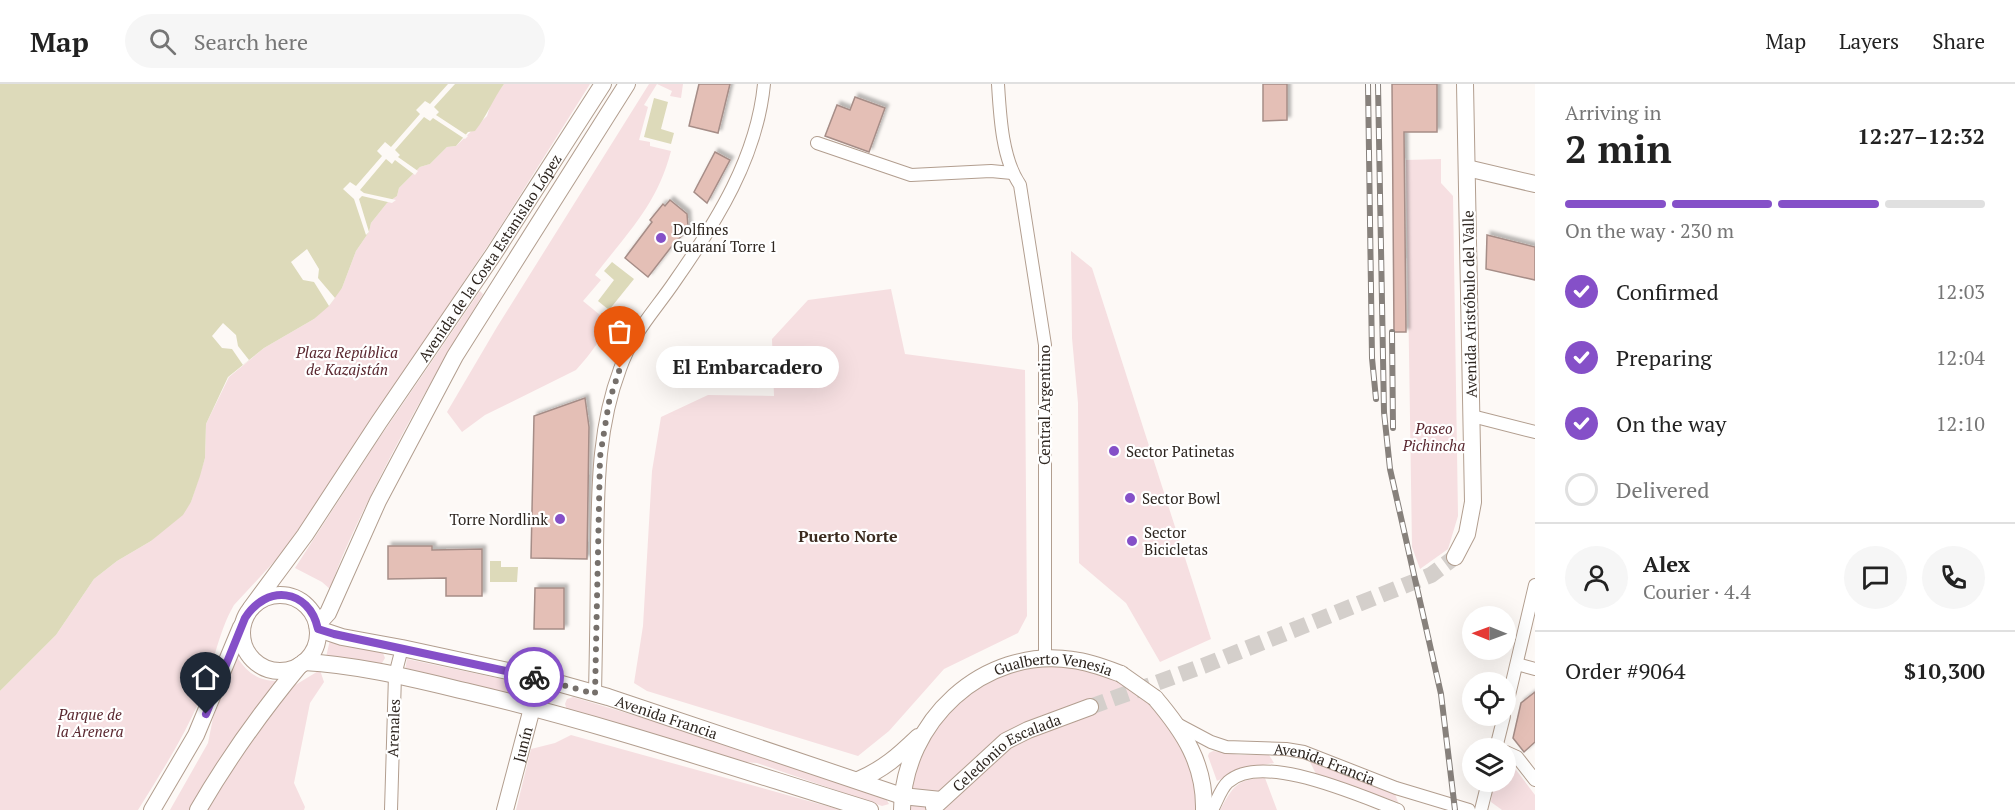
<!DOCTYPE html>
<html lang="en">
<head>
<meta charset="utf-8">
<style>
	:root { --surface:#fff; --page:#f6f6f6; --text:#222; --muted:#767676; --line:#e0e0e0; --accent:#8550c8 }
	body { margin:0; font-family:"PT Serif",serif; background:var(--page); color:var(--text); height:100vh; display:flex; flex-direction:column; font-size:22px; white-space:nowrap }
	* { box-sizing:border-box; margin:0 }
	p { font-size:20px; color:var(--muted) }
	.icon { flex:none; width:33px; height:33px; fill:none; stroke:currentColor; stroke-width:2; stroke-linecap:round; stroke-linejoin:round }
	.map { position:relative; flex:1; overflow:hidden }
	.panel { display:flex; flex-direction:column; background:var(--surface); width:480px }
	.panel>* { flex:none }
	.needle { width:39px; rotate:271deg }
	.controls { position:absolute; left:1462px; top:522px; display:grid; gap:12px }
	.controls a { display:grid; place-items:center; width:54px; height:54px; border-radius:50%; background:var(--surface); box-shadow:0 6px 24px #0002; font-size:30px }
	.pin { position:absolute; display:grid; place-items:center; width:51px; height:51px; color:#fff; margin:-62px -26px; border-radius:50% 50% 50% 0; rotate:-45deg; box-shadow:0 0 6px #0007 }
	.pin .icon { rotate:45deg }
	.courier { position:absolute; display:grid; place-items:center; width:60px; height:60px; margin:-30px; border:4px solid #8550c8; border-radius:50%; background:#fff; color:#222; box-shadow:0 2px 8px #0007 }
	.bubble { position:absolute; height:42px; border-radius:21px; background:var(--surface); box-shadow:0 6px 24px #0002; font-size:20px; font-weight:800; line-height:42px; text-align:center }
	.overview em { font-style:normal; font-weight:800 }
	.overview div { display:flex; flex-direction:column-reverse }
	.overview { display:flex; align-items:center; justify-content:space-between; height:102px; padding:0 30px }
	h1 { font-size:39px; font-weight:800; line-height:45px }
	.bar { display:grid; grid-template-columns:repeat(4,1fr); gap:9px 6px; align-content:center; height:72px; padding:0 30px }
	.bar i { height:8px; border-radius:4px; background:var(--line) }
	.bar .active { background:var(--accent) }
	.bar p { grid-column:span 4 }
	.line { display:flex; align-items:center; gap:15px; padding:0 30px; border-top:2px solid var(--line) }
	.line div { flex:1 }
	.round { display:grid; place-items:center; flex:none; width:63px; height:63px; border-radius:32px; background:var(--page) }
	ol { padding:0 30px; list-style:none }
	li { display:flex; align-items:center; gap:18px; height:66px }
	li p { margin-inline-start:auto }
	li .icon { padding:6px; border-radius:50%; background:var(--accent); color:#fff; stroke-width:4 }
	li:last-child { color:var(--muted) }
	li i { width:33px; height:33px; border:3px solid var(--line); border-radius:50% }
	header { display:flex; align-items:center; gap:36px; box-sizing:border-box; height:84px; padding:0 30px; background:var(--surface); border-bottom:2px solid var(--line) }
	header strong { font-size:28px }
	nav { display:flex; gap:33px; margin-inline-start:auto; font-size:21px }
	.search { width:420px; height:54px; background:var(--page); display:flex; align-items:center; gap:15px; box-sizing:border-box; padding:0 21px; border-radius:33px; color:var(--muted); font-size:22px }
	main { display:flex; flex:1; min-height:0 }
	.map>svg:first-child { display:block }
	.green { fill:#f6dfe1 }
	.water { fill:#dddaba }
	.pier { fill:#fdf9f6 }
	.building { fill:#e4bfb6; stroke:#a68d87; stroke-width:1.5; filter:url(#shadow) }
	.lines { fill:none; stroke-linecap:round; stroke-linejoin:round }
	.major-tunnel { stroke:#d4cfcb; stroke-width:16; stroke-dasharray:16 8; stroke-linecap:butt }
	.minor-casing { stroke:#b29e8f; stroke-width:14 }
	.major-casing { stroke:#b29e8f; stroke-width:18 }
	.minor { stroke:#fff; stroke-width:12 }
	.major { stroke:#fff; stroke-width:16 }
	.rail-casing { stroke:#87817c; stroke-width:6 }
	.rail { stroke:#fff; stroke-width:4; stroke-dasharray:11; stroke-linecap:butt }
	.major-bridge-casing { stroke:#b29e8f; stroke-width:18; stroke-linecap:butt }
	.major-bridge { stroke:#fff; stroke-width:16 }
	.done { stroke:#76706b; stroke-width:6; stroke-dasharray:0 10.8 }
	.route { stroke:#8550c8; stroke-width:8 }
	.poi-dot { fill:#8550c8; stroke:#fff; stroke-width:2 }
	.labels { text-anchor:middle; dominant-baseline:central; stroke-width:4.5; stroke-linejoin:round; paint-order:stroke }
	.poi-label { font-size:15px; fill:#2e2620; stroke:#fff; text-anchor:start }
	.street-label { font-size:15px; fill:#2e2620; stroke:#fff }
	.park-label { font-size:15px; font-style:italic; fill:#5a2830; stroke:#fff }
	.neighbourhood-label { font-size:16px; font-weight:bold; fill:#3b2b1f; stroke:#fff }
</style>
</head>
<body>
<header>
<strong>Map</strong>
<div class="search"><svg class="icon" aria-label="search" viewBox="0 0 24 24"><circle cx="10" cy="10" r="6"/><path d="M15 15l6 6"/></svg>Search here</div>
<nav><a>Map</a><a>Layers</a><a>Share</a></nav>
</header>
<main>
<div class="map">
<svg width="1535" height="726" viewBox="0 0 1535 726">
	<defs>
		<filter id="shadow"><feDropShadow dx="3.5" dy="-3.5" stdDeviation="1.5" flood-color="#0004"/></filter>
	</defs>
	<rect width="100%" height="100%" fill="#fdf9f6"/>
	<!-- green -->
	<g class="green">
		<path d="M504,0H590L495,151L284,467L234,521C218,548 213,584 201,613C184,653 161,689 138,726H0V607L56,551L94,495L117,477L151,457L191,418L205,374L206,340L229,293L264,264L314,235L342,204L356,167L369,148L371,139L387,119L397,112L399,104L420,83L430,80L447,63L456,62L487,32L492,16Z"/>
		<path d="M649,0H683L681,14L670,12L672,7L657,0L644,21L648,23L639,56L650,58V62L671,67C657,121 628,148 595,191L601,196L583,217L605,235L611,228L614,231C604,251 591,270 576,286L485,331L462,348L447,328L497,243Z"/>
		<path d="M1441,75V99L1453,112L1458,432L1448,465L1420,485L1412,463L1406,76Z"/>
		<path d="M1071,167L1092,184L1211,555L1160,578L1126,519L1079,479L1078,319L1072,254Z"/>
		<path d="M891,205L905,270L1025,286L1027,532L1018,549L944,585L889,647L858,672L647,607L634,599L643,542L652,387L661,333L708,311L774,312L772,255L808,216Z"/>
		<path d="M480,207L483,210C446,271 411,332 379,395C361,431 343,467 330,505L322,498L295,484L374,362Z"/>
		<path d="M330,556L345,562L379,567L383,569L385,574L382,579L378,581L326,573Z"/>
		<path d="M237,573C247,589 259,597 278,597L229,661L191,726H170L208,659L213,634Z"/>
		<path d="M407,575L521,599L527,604V610L524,614L405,586Z"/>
		<path d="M1016,579L1096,581L1179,641L1204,726H902V712L942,623Z"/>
		<path d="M320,586L324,598L310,619L294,699L305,723L304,726H204L240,670L292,603Z"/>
		<path d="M573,613L737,662L757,672L885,713L889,720L882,722L757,679L730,677L567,626L565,620L567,615Z"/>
		<path d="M571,651L841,726H516L531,665L555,659Z"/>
		<path d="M1213,667L1240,671H1269L1274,679L1241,685L1217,697L1208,672L1209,669Z"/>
		<path d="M1309,676L1395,710L1398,718L1316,690Z"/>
		<path d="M1506,676L1510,678L1535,711V726H1502L1491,718L1493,698H1506Z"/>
		<path d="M1265,694L1277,726H1220C1233,702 1237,695 1265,694Z"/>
	</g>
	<!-- water -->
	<g class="water">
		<path d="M0,0H504C493,15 487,32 475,47L468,48L456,62L447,63L430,80L420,83L399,104L397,112L387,119L371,139L369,148L356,167L342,204L329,222L314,235L264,264L228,293L206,340L205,374L200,392L191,418L183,431L151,457L117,477L94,495L56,551L0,607Z"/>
		<path d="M654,14L668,18L661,45L674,49L671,60L644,53Z"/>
		<path d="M612,178L634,195L609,226L598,217L614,196L604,187Z"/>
		<path d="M490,477H501V483H518L517,498H490Z"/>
	</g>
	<!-- pier -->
	<g class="pier">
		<path d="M448,0H455L434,23L439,28L436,31L468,52L465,55L433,34L430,37L424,33L395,66L400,71L398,73L418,87L415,91L395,76L392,80L386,75L360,106L364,109L396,116L392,119L362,112L359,115L369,148L366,151L354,115L343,105L350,98L356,102L382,72L377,67L385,58L391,63L420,30L416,26L425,17L430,20Z"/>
		<path d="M307,165L319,185L318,194L335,214L329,222L314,198L303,196L291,178Z"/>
		<path d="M223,239L236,251L238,262L249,276L243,281L232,265L222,264L212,252Z"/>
	</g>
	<!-- building -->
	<g class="building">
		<path d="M699,0H730L718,49L689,42Z"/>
		<path d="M1263,0H1287V36L1263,37Z"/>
		<path d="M1392,0H1437V48H1404L1406,248H1394Z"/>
		<path d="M855,13L885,24L869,68L825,52L837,21L850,26Z"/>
		<path d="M715,68L730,76L707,119L694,108Z"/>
		<path d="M670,116L687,130L688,143L684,150L675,158L648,193L625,174L652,138L650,136L663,120L665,122Z"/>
		<path d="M1487,151L1535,163V196L1486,185Z"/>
		<path d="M585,314L589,343L587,475L531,474L534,332Z"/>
		<path d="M388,462H432V466L482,465V512H446V494L388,495Z"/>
		<path d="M535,504H564V545H534Z"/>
		<path d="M1535,608V658L1524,668L1513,654L1521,619Z"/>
	</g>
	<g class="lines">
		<!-- major-tunnel -->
		<path class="major-tunnel" d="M1090,623L1203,582L1431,491L1455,473"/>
		<defs>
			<g id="minor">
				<path d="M998,0C1000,32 1002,75 1020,101L1045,261V575"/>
				<path d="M817,59L911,91L991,87L1012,89"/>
				<path d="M1472,332L1535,348"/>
				<path d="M1517,580L1535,585"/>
				<path d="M595,610C596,561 597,513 597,464C598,403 598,343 620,285C633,248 654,228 675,197C717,137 757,73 764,0"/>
				<path d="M1506,624L1535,501"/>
				<path id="s1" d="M1179,641L1211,658L1226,663L1286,665L1304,668L1396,704L1469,726"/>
				<path d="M1496,664L1504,632"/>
				<path d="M1506,668L1517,673L1535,696"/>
				<path d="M391,726L395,591L402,564"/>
				<path d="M1212,726C1217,717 1221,704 1228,698C1262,667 1360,712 1398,726"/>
				<path d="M1481,726L1488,698"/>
			</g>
			<g id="major">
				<path d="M1467,84L1535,100"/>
				<path d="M1455,473L1467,450L1473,418L1465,0"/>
				<circle cx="280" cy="549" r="38"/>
				<path id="s2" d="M251,524L305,451L379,338L493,171L603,0"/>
				<path d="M317,541L328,529L378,417L455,272L627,0"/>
				<path id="s3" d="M318,545L342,553L402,564L540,594L608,613L902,712L941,716"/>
				<path d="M304,578C360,581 414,595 469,608C605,640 737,685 870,726"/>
				<path d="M1155,614C1184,648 1205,680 1204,726"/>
				<path d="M858,696C884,685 898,672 918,653"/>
				<path id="s4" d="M934,723L1006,657L1028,646L1090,623"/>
				<path d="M152,726L196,651L241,543"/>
				<path d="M198,726C228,674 262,627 300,581"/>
				<path id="s5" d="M505,726L540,594"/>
				<path id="s6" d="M902,726C903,638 983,562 1073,576C1090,578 1105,584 1121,590"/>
			</g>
		</defs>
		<!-- minor casing -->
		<use href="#minor" class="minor-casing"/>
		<!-- major casing -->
		<use href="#major" class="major-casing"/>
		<!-- minor -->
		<use href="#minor" class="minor"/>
		<!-- major -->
		<use href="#major" class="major"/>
		<defs>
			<g id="rail">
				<path d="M1368,0L1372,274L1376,315"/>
				<path d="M1378,0L1384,328L1390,385L1441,610L1455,726"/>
				<path d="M1392,248L1393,344"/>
			</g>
		</defs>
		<!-- rail casing -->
		<use href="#rail" class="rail-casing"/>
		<!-- rail -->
		<use href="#rail" class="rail"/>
		<defs>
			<path id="major-bridge" d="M1121,590L1155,614"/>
		</defs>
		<!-- major-bridge casing -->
		<use href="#major-bridge" class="major-bridge-casing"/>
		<!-- major-bridge -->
		<use href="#major-bridge" class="major-bridge"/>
	</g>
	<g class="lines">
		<!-- done -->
		<path class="done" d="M534,593L595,610L600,373L609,318L620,284"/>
		<!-- route -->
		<path class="route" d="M206,630L245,534C266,500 309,504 318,545L334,550L534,593"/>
	</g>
	<!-- markers -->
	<g class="poi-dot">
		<circle cx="661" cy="154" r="6"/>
		<circle cx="1114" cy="367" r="6"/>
		<circle cx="1130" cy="414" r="6"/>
		<circle cx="560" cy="435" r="6"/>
		<circle cx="1132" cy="457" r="6"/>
	</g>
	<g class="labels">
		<!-- poi labels -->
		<g class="poi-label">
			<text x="673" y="145">Dolfines<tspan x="673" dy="17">Guaraní Torre 1</tspan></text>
			<text x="1126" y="367">Sector Patinetas</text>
			<text x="1142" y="414">Sector Bowl</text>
			<text x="548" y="435" text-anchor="end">Torre Nordlink</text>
			<text x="1144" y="448">Sector<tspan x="1144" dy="17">Bicicletas</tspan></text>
		</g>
		<!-- street labels -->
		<g class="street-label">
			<text stroke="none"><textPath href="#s2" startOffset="424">Avenida de la Costa Estanislao López</textPath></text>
			<text transform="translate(1469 220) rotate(-91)">Avenida Aristóbulo del Valle</text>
			<text transform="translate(1044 321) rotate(-90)">Central Argentino</text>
			<text stroke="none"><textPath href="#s6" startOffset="237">Gualberto Venesia</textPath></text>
			<text stroke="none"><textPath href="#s3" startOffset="360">Avenida Francia</textPath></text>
			<text transform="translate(393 644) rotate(-88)">Arenales</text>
			<text stroke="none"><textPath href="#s5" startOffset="68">Junín</textPath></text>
			<text stroke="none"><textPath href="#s4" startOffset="92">Celedonio Escalada</textPath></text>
			<text stroke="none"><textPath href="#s1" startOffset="153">Avenida Francia</textPath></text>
		</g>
		<!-- park labels -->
		<g class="park-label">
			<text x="347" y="268">Plaza República<tspan x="347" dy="17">de Kazajstán</tspan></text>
			<text x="1434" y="344">Paseo<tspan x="1434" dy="17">Pichincha</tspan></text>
			<text x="90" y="630">Parque de<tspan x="90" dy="17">la Arenera</tspan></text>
		</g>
		<!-- neighbourhood labels -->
		<g class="neighbourhood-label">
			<text x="848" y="452">Puerto Norte</text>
		</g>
	</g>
</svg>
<div class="controls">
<a><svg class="needle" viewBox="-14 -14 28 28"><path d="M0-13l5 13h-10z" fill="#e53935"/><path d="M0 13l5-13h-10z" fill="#767676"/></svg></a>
<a><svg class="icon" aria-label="locate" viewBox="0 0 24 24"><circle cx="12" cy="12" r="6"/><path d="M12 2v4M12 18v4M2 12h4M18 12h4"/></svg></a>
<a><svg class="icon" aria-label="layers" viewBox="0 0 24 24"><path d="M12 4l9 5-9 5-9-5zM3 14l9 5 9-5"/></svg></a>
</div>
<div class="pin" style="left:620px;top:284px;background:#ea580c"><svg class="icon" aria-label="bag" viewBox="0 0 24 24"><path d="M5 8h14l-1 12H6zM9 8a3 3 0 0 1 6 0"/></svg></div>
<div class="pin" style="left:206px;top:630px;background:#1f2937"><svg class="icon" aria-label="home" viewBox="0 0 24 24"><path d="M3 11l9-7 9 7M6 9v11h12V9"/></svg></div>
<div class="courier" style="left:534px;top:593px"><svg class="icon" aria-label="bike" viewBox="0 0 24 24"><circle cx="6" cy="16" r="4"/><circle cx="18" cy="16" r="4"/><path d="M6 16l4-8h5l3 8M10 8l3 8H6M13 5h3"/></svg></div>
<div class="bubble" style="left:656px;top:262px;width:183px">El Embarcadero</div>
</div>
<section class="panel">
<div class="overview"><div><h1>2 min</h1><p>Arriving in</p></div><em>12:27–12:32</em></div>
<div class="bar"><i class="active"></i><i class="active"></i><i class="active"></i><i></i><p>On the way · 230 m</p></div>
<ol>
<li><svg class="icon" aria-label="check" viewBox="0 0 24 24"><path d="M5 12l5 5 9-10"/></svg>Confirmed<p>12:03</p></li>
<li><svg class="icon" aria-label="check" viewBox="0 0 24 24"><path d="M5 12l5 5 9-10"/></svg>Preparing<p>12:04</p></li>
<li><svg class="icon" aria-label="check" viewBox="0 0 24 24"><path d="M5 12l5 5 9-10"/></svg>On the way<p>12:10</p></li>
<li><i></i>Delivered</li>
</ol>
<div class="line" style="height:108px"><a class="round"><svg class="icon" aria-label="person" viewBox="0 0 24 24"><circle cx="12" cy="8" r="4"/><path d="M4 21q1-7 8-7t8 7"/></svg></a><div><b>Alex</b><p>Courier · 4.4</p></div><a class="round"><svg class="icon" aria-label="chat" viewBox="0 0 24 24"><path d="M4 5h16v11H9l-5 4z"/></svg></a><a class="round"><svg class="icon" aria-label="phone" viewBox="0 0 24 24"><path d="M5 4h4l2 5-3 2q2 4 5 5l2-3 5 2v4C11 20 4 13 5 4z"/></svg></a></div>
<div class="line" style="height:78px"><div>Order #9064</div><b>$10,300</b></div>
</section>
</main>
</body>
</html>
